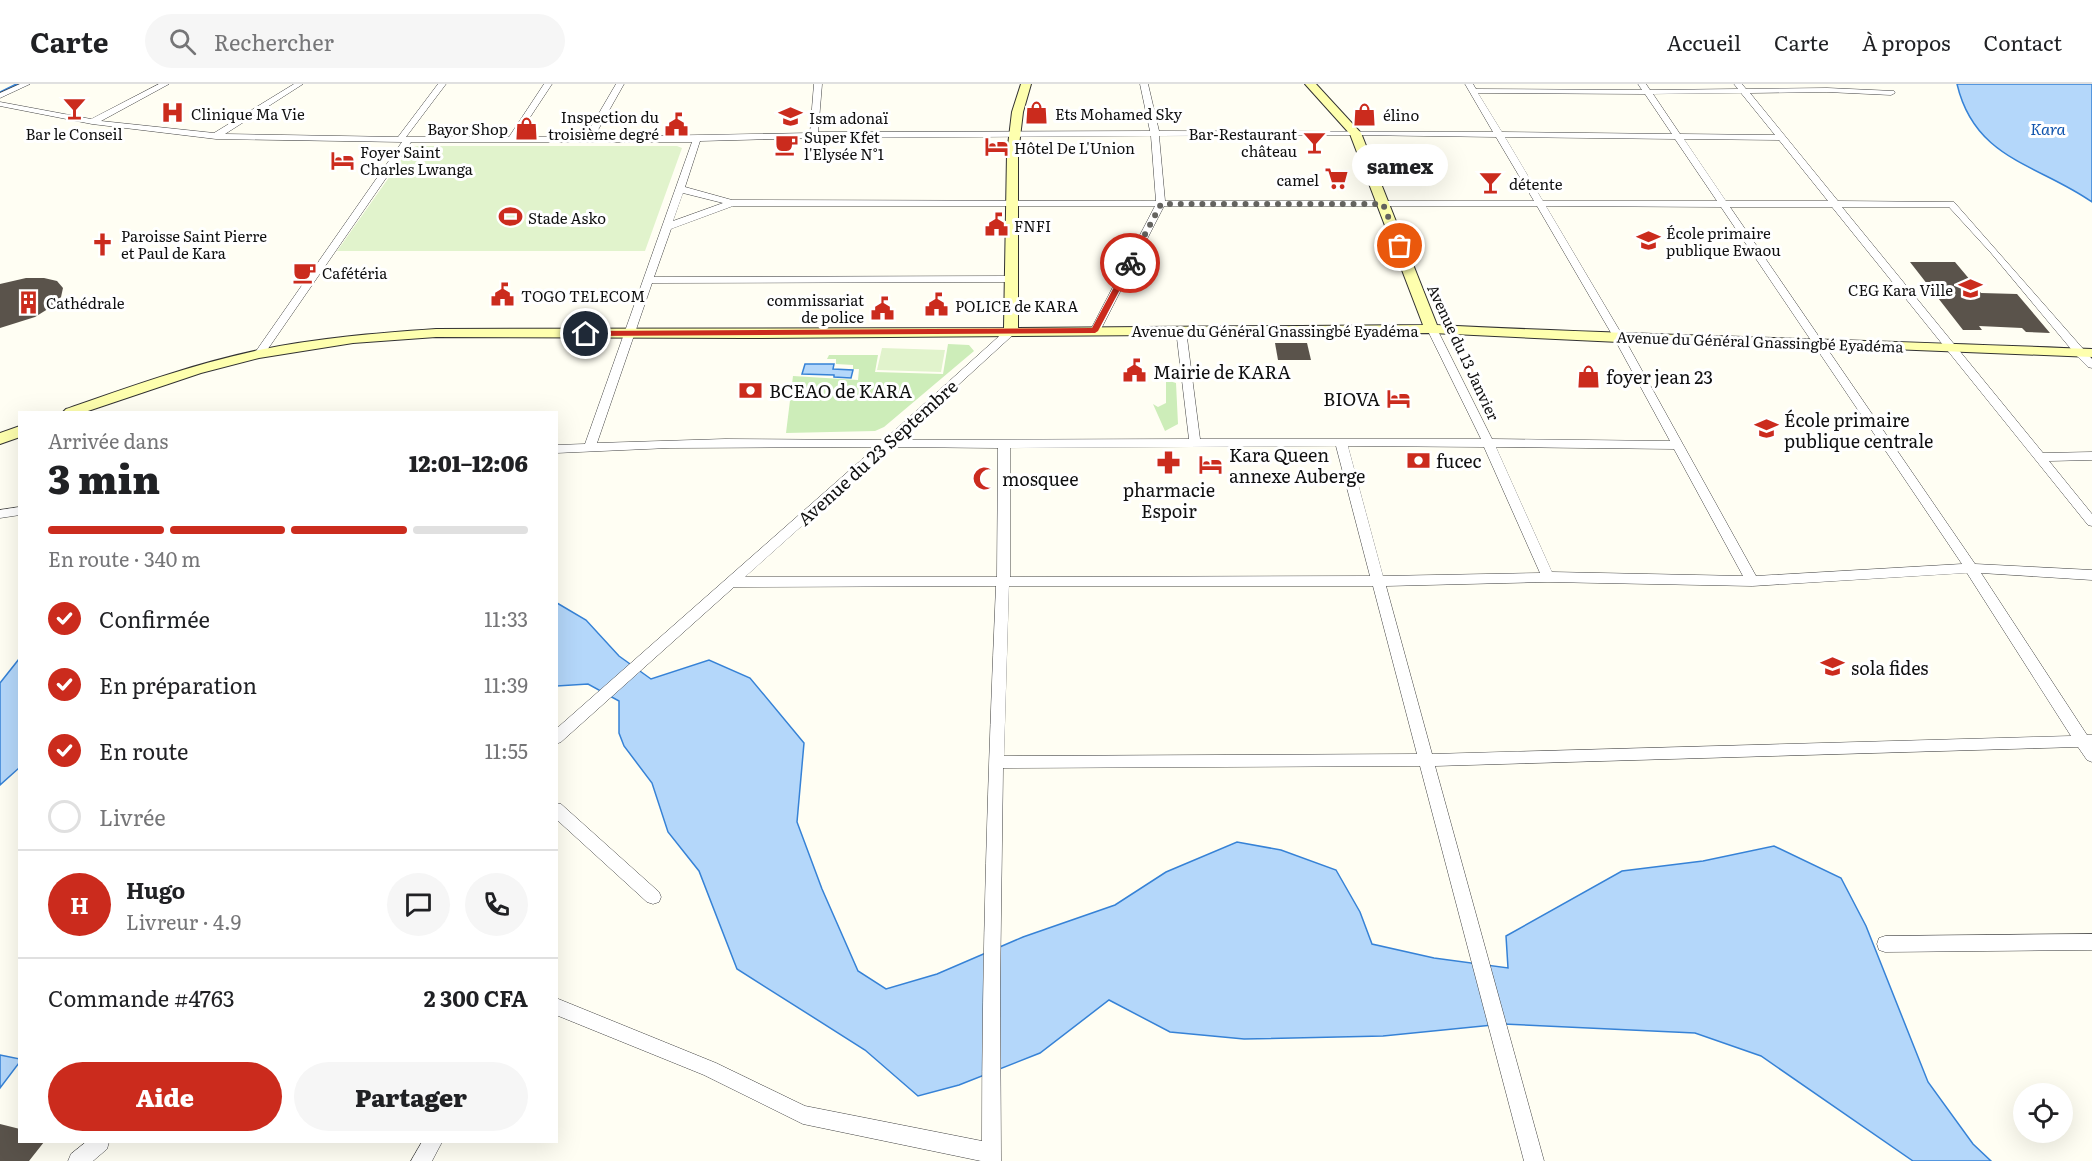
<!DOCTYPE html>
<html lang="fr">
<head>
<meta charset="utf-8">
<style>
	:root { --surface:#fff; --page:#f6f6f6; --text:#202124; --muted:#757577; --line:#e0e0e0; --accent:#cb2b1d }
	body { margin:0; font-family:Literata,serif; background:var(--page); color:var(--text); height:100vh; display:flex; flex-direction:column; font-size:22px; white-space:nowrap }
	* { box-sizing:border-box; margin:0 }
	p { font-size:20px; color:var(--muted) }
	.icon { flex:none; width:33px; height:33px; fill:none; stroke:currentColor; stroke-width:2; stroke-linecap:round; stroke-linejoin:round }
	.map { position:relative; flex:1; overflow:hidden }
	.details { position:absolute; left:18px; top:327px; width:540px; height:732px; display:flex; flex-direction:column; background:var(--surface); border-radius:0px; box-shadow:0 6px 24px #0002 }
	.details>* { flex:none }
	.buttons { position:absolute; left:2013px; top:999px; display:grid; gap:12px }
	.buttons a { display:grid; place-items:center; width:60px; height:60px; border-radius:50%; background:var(--surface); box-shadow:0 6px 24px #0002; font-size:30px }
	.pin { position:absolute; display:grid; place-items:center; width:51px; height:51px; color:#fff; margin:-26px; border:3px solid #fff; border-radius:50%; box-shadow:0 2px 6px #0007 }
	.courier { position:absolute; display:grid; place-items:center; width:60px; height:60px; margin:-30px; border:4px solid #cb2b1d; border-radius:50%; background:#fff; color:#222; box-shadow:0 2px 8px #0007 }
	.bubble { position:absolute; height:42px; border-radius:21px; background:var(--surface); box-shadow:0 6px 24px #0002; font-size:20px; font-weight:800; line-height:42px; text-align:center }
	.overview em { font-style:normal; font-weight:800 }
	.overview div { display:flex; flex-direction:column-reverse }
	.overview { display:flex; align-items:center; justify-content:space-between; height:102px; padding:0 30px }
	h1 { font-size:39px; font-weight:800; line-height:45px }
	.bar { display:grid; grid-template-columns:repeat(4,1fr); gap:9px 6px; align-content:center; height:72px; padding:0 30px }
	.bar i { height:8px; border-radius:4px; background:var(--line) }
	.bar .current { background:var(--accent) }
	.bar p { grid-column:span 4 }
	.line { display:flex; align-items:center; gap:15px; padding:0 30px; border-top:2px solid var(--line) }
	.line div { flex:1 }
	.round { display:grid; place-items:center; flex:none; width:63px; height:63px; border-radius:32px; background:var(--page) }
	ol { padding:0 30px; list-style:none }
	li { display:flex; align-items:center; gap:18px; height:66px }
	li p { margin-inline-start:auto }
	li .icon { padding:6px; border-radius:50%; background:var(--accent); color:#fff; stroke-width:4 }
	li:last-child { color:var(--muted) }
	li i { width:33px; height:33px; border:3px solid var(--line); border-radius:50% }
	.primary-button { display:flex; gap:12px; margin-top:auto; padding:12px 30px }
	.primary-button a { flex:1; height:69px; border-radius:36px; background:var(--accent); color:#fff; font-size:24px; font-weight:800; line-height:69px; text-align:center }
	.primary-button a+a { background:var(--page); color:var(--text) }
	header { display:flex; align-items:center; gap:36px; box-sizing:border-box; height:84px; padding:0 30px; background:var(--surface); border-bottom:2px solid var(--line) }
	header strong { font-size:28px }
	nav { display:flex; gap:33px; margin-inline-start:auto; font-size:21px }
	.search { width:420px; height:54px; background:var(--page); display:flex; align-items:center; gap:15px; box-sizing:border-box; padding:0 21px; border-radius:33px; color:var(--muted); font-size:22px }
	.map>svg:first-child { display:block }
	.green { fill:#cdedb9 }
	.pitch { fill:#e1f3cc }
	.water { fill:#b4d7fa; stroke:#3682d6; stroke-width:1.5 }
	.lines { fill:none; stroke-linecap:round; stroke-linejoin:round }
	.stream { stroke:#3682d6; stroke-width:3 }
	.building { fill:#5a534b }
	.street-casing { stroke:#434343; stroke-width:1 }
	.secondary-casing { stroke:#323232; stroke-width:2 }
	.street { fill:#fff; fill-rule:evenodd }
	.secondary { fill:#feffae; fill-rule:evenodd }
	.route { fill:#cb2b1d }
	.done { stroke:#64635f; stroke-width:6; stroke-dasharray:0 10.8 }
	.labels { text-anchor:middle; dominant-baseline:central; stroke-width:6; stroke-linejoin:round; paint-order:stroke }
	.far-poi-label { font-size:15px; fill:#101010; stroke:#fff; text-anchor:start }
	.far-street-label { font-size:15px; fill:#101010; stroke:#fff }
	.far-water-label { font-size:16px; font-style:italic; fill:#0f54ac; stroke:#fff }
	.poi-label { font-size:18px; fill:#101010; stroke:#fff; text-anchor:start }
	.street-label { font-size:18px; fill:#101010; stroke:#fff }
</style>
</head>
<body>
<header>
<strong>Carte</strong>
<div class="search"><svg class="icon" aria-label="search" viewBox="0 0 24 24"><circle cx="10" cy="10" r="6"/><path d="M15 15l6 6"/></svg>Rechercher</div>
<nav><a>Accueil</a><a>Carte</a><a>À propos</a><a>Contact</a></nav>
</header>
<div class="map">
<svg width="2092" height="1077" viewBox="0 0 2092 1077">
	<rect width="100%" height="100%" fill="#fffef3"/>
	<!-- green -->
	<g class="green">
		<path d="M948,260L969,261L974,267L884,343L875,347L786,349L793,292L858,296L859,285H853V281L836,280V275H827L829,271H878L875,288L943,290Z"/>
		<path d="M1166,296L1176,299L1178,340L1165,347L1153,320L1158,323L1166,319Z"/>
	</g>
	<!-- pitch -->
	<g class="pitch">
		<path d="M417,62H677L682,64L645,167H337L409,65Z"/>
		<path d="M882,264L945,266L941,288L877,286Z"/>
	</g>
	<!-- water -->
	<g class="water">
		<path d="M1957,0H2092V118C2038,80 1975,76 1957,0Z"/>
		<path d="M805,280H834L833,285L853,286L851,294L834,293V291L802,290Z"/>
		<path d="M557,519L586,536L619,572L651,595L709,576L750,594L804,659L797,738L822,805L858,887L886,905L937,890L1023,853L1115,821L1166,788L1237,758L1281,766L1336,786L1360,828L1372,860L1434,874L1508,884L1506,852L1622,787L1703,777L1774,762L1841,794L1866,842L1928,998L1973,1060L1991,1077H1913L1761,972L1695,949L1503,940L1383,952L1244,955L1170,948L1109,916L1040,969L959,1001L918,1012L865,966L737,885L699,787L668,748L652,699L624,662L619,649V617L588,600L557,602Z"/>
		<path d="M19,575V684L0,701V599Z"/>
		<path d="M0,971L20,975L19,979L0,1004Z"/>
	</g>
	<g class="lines">
		<!-- stream -->
		<path class="stream" d="M0,9L18,0"/>
	</g>
	<!-- building -->
	<g class="building">
		<path d="M1910,178H1955L1981,209L2017,210L2050,249L2026,248L2022,244L1979,242L1982,246H1963Z"/>
		<path d="M26,194H44L57,197L63,204L61,213L51,223L35,233L0,244V200Z"/>
		<path d="M1275,259H1307L1311,276H1278Z"/>
		<path d="M0,1040L20,1045V1058H44L29,1077H0Z"/>
	</g>
	<g class="lines">
		<defs>
			<g id="street">
				<path d="M20,0H30L0,14V9Z"/>
				<path d="M159,0H169L101,37L214,49L294,0H303L225,50L398,53L438,0H446L406,53H509L544,0H552L517,53H585L616,0H624L594,53L810,49L814,0H822L818,48L1150,47L1140,0H1148L1159,47L1493,48L1465,0H1473L1476,5L1642,6L1638,0H1646L1650,6L1738,5L1734,0H1742L1746,5L1827,4L1894,7L1895,9L1891,11L1827,8L1750,9L1838,117L1954,118L2092,275V284L2088,283L2076,271L1991,169L1949,123H1842L2043,369L2092,368V376L2049,377L2092,430V442L2088,441L1832,123H1730L1975,480L2092,486V496L1981,489L2087,651H2092V678L2087,676L2078,663L1435,682L1544,1077H1524L1420,682L1003,684L1000,905L1001,1077H981L803,1040L704,991L556,931V914L716,979L805,1022L982,1057C982,872 988,687 996,502L734,503L561,658L556,660V645L876,363L669,364L556,369V361L585,360L692,58H411L263,272H255L254,270L402,58L216,55L92,40L0,22V18L91,35ZM1478,9L1645,10L1672,50L1502,48ZM1741,9L1775,51L1680,50L1653,10ZM1355,51L1496,53L1534,117H1165L1159,52ZM1151,52L1156,117L732,116L685,103L700,57L814,54ZM1505,53L1675,55L1717,117H1543ZM1684,55L1779,56L1828,117H1726ZM683,109L723,119L673,137ZM733,122H1155L1090,247L1095,250L1100,247L1164,122H1537L1614,254L1670,357L1492,355L1437,245L1432,242L1427,245L1481,355H1200L1186,246L1181,243L1176,246L1189,355L898,356L1015,249L1016,247L1011,244L1007,245L884,356L725,355L597,359L652,199L1009,198L1014,195L1009,192L654,193L671,145ZM1546,122L1721,123L1962,480L1756,492L1624,254ZM1336,362L1370,492L1010,493V364ZM1348,362L1484,363L1540,489L1383,492ZM890,363L998,364L997,493H745ZM1496,363L1674,365L1743,492L1552,488ZM1967,489L2071,652L1432,670L1386,502L1548,498L1752,502ZM1009,502H1373L1417,670L1004,672Z"/>
				<path d="M20,423V431L0,434V426Z"/>
				<path d="M556,719L561,720L659,808L661,813L659,818L653,820L647,818L556,735Z"/>
				<path d="M2092,850V866L1885,868L1879,866L1877,860L1879,854L1885,852Z"/>
				<path d="M86,1058H109L107,1065L93,1077H68L71,1070Z"/>
				<path d="M422,1058H442L432,1077H411Z"/>
			</g>
			<g id="secondary">
				<path d="M1021,0H1031L1023,28L1018,70V244L1423,241L1350,50L1305,0H1316L1361,49L1437,241C1655,252 1874,256 2092,265V273L1817,262L1619,258L1432,249L747,254L436,253L353,259L259,274L201,289L85,328H63L66,325C129,303 193,280 259,266C317,254 377,249 436,245L1004,244L1007,70L1012,28Z"/>
				<path d="M20,342V353L0,360V349Z"/>
			</g>
		</defs>
		<!-- street casing -->
		<use href="#street" class="street-casing"/>
		<!-- secondary casing -->
		<use href="#secondary" class="secondary-casing"/>
		<!-- street -->
		<use href="#street" class="street"/>
		<!-- secondary -->
		<use href="#secondary" class="secondary"/>
	</g>
	<!-- route -->
	<path class="route" d="M1128,177L1134,179L1098,247L1095,249L586,252L582,250L586,247L1092,244Z"/>
	<g class="lines">
		<!-- done -->
		<path class="done" d="M1130,179L1161,120H1383L1400,162"/>
	</g>
	<!-- icons -->
	<defs>
		<symbol id="bar-bare" viewBox="-9 -9 18 18"><path d="M-6-5H6L.8 .8V4.5H3.5V6h-7V4.5H-.8V.8Z" fill="#cb2b1d" stroke="#fff" stroke-width="2.5" paint-order="stroke"/></symbol>
		<symbol id="hospital-bare" viewBox="-9 -9 18 18"><path d="M-5-5h3v3.5h4V-5h3V5h-3V1.5h-4V5h-3Z" fill="#cb2b1d" stroke="#fff" stroke-width="2.5" paint-order="stroke"/></symbol>
		<symbol id="shop-bare" viewBox="-9 -9 18 18"><path d="M-5-2.5h2.3a2.7 3.5 0 0 1 5.4 0H5L5.5 6h-11ZM-1.5-2.5h3a1.5 2.3 0 0 0-3 0Z" fill="#cb2b1d" stroke="#fff" stroke-width="2.5" paint-order="stroke"/></symbol>
		<symbol id="university-bare" viewBox="-9 -9 18 18"><path d="M0-5L7-2L0 1L-7-2ZM-4 1L0 2.5L4 1V4Q0 6-4 4Z" fill="#cb2b1d" stroke="#fff" stroke-width="2.5" paint-order="stroke"/></symbol>
		<symbol id="civic-bare" viewBox="-9 -9 18 18"><path d="M-.6-6.5H3V-4.5H.6V-3L4-1V1h2V6H-6V1h2V-1L-.6-3ZM-1.2 2.5V6h2.4V2.5Z" fill="#cb2b1d" stroke="#fff" stroke-width="2.5" paint-order="stroke"/></symbol>
		<symbol id="cafe-bare" viewBox="-9 -9 18 18"><path d="M-5.5-4.5H6V0H3Q3 3.5 0 3.5H-2.5Q-5.5 3.5-5.5 0ZM3-3.2v2h1.7v-2ZM-6 4.5H4V6H-6Z" fill="#cb2b1d" stroke="#fff" stroke-width="2.5" paint-order="stroke"/></symbol>
		<symbol id="hotel-bare" viewBox="-9 -9 18 18"><path d="M-6-4.5h1.5V1H6V5H4.5V3h-9V5H-6ZM-4 0a1.8 1.8 0 1 1 3.6 0ZM.5 0V-2.5h3Q6-2.5 6 0Z" fill="#cb2b1d" stroke="#fff" stroke-width="2.5" paint-order="stroke"/></symbol>
		<symbol id="supermarket-bare" viewBox="-9 -9 18 18"><path d="M-6-5.5h2.5l.6 2H6L4.5 2H-2.5L-4.4-4H-6ZM-1.5 3.2a1.3 1.3 0 1 0 .1 0ZM3 3.2a1.3 1.3 0 1 0 .1 0Z" fill="#cb2b1d" stroke="#fff" stroke-width="2.5" paint-order="stroke"/></symbol>
		<symbol id="stadium-bare" viewBox="-9 -9 18 18"><path d="M0-5a6.5 5 0 1 0 0 10a6.5 5 0 1 0 0-10ZM-3.5-1.8h7v3.6h-7Z" fill="#cb2b1d" stroke="#fff" stroke-width="2.5" paint-order="stroke"/></symbol>
		<symbol id="school-bare" viewBox="-9 -9 18 18"><path d="M0-5L7-2L0 1L-7-2ZM-4 1L0 2.5L4 1V4Q0 6-4 4Z" fill="#cb2b1d" stroke="#fff" stroke-width="2.5" paint-order="stroke"/></symbol>
		<symbol id="church-bare" viewBox="-9 -9 18 18"><path d="M-1.2-6h2.4v3.5h3.3v2.4h-3.3V6h-2.4V-.1h-3.3v-2.4h3.3Z" fill="#cb2b1d" stroke="#fff" stroke-width="2.5" paint-order="stroke"/></symbol>
		<symbol id="building-bare" viewBox="-9 -9 18 18"><path d="M-4-6H4V6H1V3H-1V6H-4ZM-2.5-4.3h1.7v1.8h-1.7ZM.8-4.3h1.7v1.8H.8ZM-2.5-1h1.7V.8h-1.7ZM.8-1h1.7V.8H.8Z" fill="#cb2b1d" stroke="#fff" stroke-width="2.5" paint-order="stroke"/></symbol>
		<symbol id="bank-bare" viewBox="-9 -9 18 18"><path d="M-6-4H6V4H-6ZM0-2.3a2.3 2.3 0 1 0 0 4.6a2.3 2.3 0 1 0 0-4.6Z" fill="#cb2b1d" stroke="#fff" stroke-width="2.5" paint-order="stroke"/></symbol>
		<symbol id="pharmacy-bare" viewBox="-9 -9 18 18"><path d="M-2-6h4v4h4v4h-4v4h-4v-4h-4v-4h4Z" fill="#cb2b1d" stroke="#fff" stroke-width="2.5" paint-order="stroke"/></symbol>
		<symbol id="mosque-bare" viewBox="-9 -9 18 18"><path d="M3.5-4.9A6 6 0 1 0 3.5 4.9A5 5 0 1 1 3.5-4.9Z" fill="#cb2b1d" stroke="#fff" stroke-width="2.5" paint-order="stroke"/></symbol>
	</defs>
	<g fill-rule="evenodd">
		<use href="#bar-bare" x="58" y="8" width="33" height="33"/>
		<use href="#hospital-bare" x="156" y="12" width="33" height="33"/>
		<use href="#shop-bare" x="1020" y="12" width="33" height="33"/>
		<use href="#shop-bare" x="1348" y="14" width="33" height="33"/>
		<use href="#university-bare" x="774" y="16" width="33" height="33"/>
		<use href="#civic-bare" x="660" y="24" width="33" height="33"/>
		<use href="#shop-bare" x="510" y="28" width="33" height="33"/>
		<use href="#bar-bare" x="1298" y="42" width="33" height="33"/>
		<use href="#cafe-bare" x="770" y="44" width="33" height="33"/>
		<use href="#hotel-bare" x="980" y="46" width="33" height="33"/>
		<use href="#hotel-bare" x="326" y="60" width="33" height="33"/>
		<use href="#supermarket-bare" x="1320" y="78" width="33" height="33"/>
		<use href="#bar-bare" x="1474" y="82" width="33" height="33"/>
		<use href="#stadium-bare" x="494" y="116" width="33" height="33"/>
		<use href="#civic-bare" x="980" y="124" width="33" height="33"/>
		<use href="#school-bare" x="1632" y="140" width="33" height="33"/>
		<use href="#church-bare" x="86" y="144" width="33" height="33"/>
		<use href="#cafe-bare" x="288" y="172" width="33" height="33"/>
		<use href="#school-bare" x="1954" y="188" width="33" height="33"/>
		<use href="#civic-bare" x="486" y="194" width="33" height="33"/>
		<use href="#building-bare" x="12" y="202" width="33" height="33"/>
		<use href="#civic-bare" x="920" y="204" width="33" height="33"/>
		<use href="#civic-bare" x="866" y="208" width="33" height="33"/>
		<use href="#civic-bare" x="1118" y="270" width="33" height="33"/>
		<use href="#shop-bare" x="1572" y="276" width="33" height="33"/>
		<use href="#bank-bare" x="734" y="290" width="33" height="33"/>
		<use href="#hotel-bare" x="1382" y="298" width="33" height="33"/>
		<use href="#school-bare" x="1750" y="328" width="33" height="33"/>
		<use href="#bank-bare" x="1402" y="360" width="33" height="33"/>
		<use href="#pharmacy-bare" x="1152" y="362" width="33" height="33"/>
		<use href="#hotel-bare" x="1194" y="364" width="33" height="33"/>
		<use href="#mosque-bare" x="968" y="378" width="33" height="33"/>
		<use href="#school-bare" x="1816" y="566" width="33" height="33"/>
	</g>
	<g class="labels">
		<!-- far-poi labels -->
		<g class="far-poi-label">
			<text x="191" y="29">Clinique Ma Vie</text>
			<text x="1055" y="29">Ets Mohamed Sky</text>
			<text x="1383" y="30">élino</text>
			<text x="659" y="32" text-anchor="end">Inspection du<tspan x="659" dy="17">troisième degré</tspan></text>
			<text x="809" y="33">Ism adonaï</text>
			<text x="508" y="44" text-anchor="end">Bayor Shop</text>
			<text x="74" y="49" text-anchor="middle">Bar le Conseil</text>
			<text x="1297" y="49" text-anchor="end">Bar-Restaurant<tspan x="1297" dy="17">château</tspan></text>
			<text x="804" y="52">Super Kfet<tspan x="804" dy="17">l'Elysée N°1</tspan></text>
			<text x="1014" y="63">Hôtel De L'Union</text>
			<text x="360" y="67">Foyer Saint<tspan x="360" dy="17">Charles Lwanga</tspan></text>
			<text x="1319" y="95" text-anchor="end">camel</text>
			<text x="1509" y="99">détente</text>
			<text x="528" y="133">Stade Asko</text>
			<text x="1014" y="141">FNFI</text>
			<text x="1666" y="148">École primaire<tspan x="1666" dy="17">publique Ewaou</tspan></text>
			<text x="121" y="151">Paroisse Saint Pierre<tspan x="121" dy="17">et Paul de Kara</tspan></text>
			<text x="322" y="188">Cafétéria</text>
			<text x="1953" y="205" text-anchor="end">CEG Kara Ville</text>
			<text x="521" y="211">TOGO TELECOM</text>
			<text x="864" y="215" text-anchor="end">commissariat<tspan x="864" dy="17">de police</tspan></text>
			<text x="46" y="218">Cathédrale</text>
			<text x="955" y="221">POLICE de KARA</text>
		</g>
		<!-- far-street labels -->
		<g class="far-street-label">
			<text x="1275" y="246">Avenue du Général Gnassingbé Eyadéma</text>
			<text transform="translate(1760 257) rotate(2)">Avenue du Général Gnassingbé Eyadéma</text>
			<text transform="translate(1464 268) rotate(65)">Avenue du 13 Janvier</text>
		</g>
		<!-- far-water labels -->
		<g class="far-water-label">
			<text x="2048" y="44">Kara</text>
		</g>
		<!-- poi labels -->
		<g class="poi-label">
			<text x="1153" y="287">Mairie de KARA</text>
			<text x="1606" y="292">foyer jean 23</text>
			<text x="769" y="306">BCEAO de KARA</text>
			<text x="1380" y="314" text-anchor="end">BIOVA</text>
			<text x="1784" y="335">École primaire<tspan x="1784" dy="21">publique centrale</tspan></text>
			<text x="1229" y="370">Kara Queen<tspan x="1229" dy="21">annexe Auberge</tspan></text>
			<text x="1436" y="376">fucec</text>
			<text x="1002" y="394">mosquee</text>
			<text x="1169" y="405" text-anchor="middle">pharmacie<tspan x="1169" dy="21">Espoir</tspan></text>
			<text x="1851" y="583">sola fides</text>
		</g>
		<!-- street labels -->
		<g class="street-label">
			<text transform="translate(877 368) rotate(-42)">Avenue du 23 Septembre</text>
		</g>
	</g>
</svg>
<div class="buttons">
<a><svg class="icon" aria-label="locate" viewBox="0 0 24 24"><circle cx="12" cy="12" r="6"/><path d="M12 2v4M12 18v4M2 12h4M18 12h4"/></svg></a>
</div>
<div class="pin" style="left:1400px;top:162px;background:#ea580c"><svg class="icon" aria-label="bag" viewBox="0 0 24 24"><path d="M5 8h14l-1 12H6zM9 8a3 3 0 0 1 6 0"/></svg></div>
<div class="pin" style="left:586px;top:250px;background:#1f2937"><svg class="icon" aria-label="home" viewBox="0 0 24 24"><path d="M3 11l9-7 9 7M6 9v11h12V9"/></svg></div>
<div class="courier" style="left:1130px;top:179px"><svg class="icon" aria-label="bike" viewBox="0 0 24 24"><circle cx="6" cy="16" r="4"/><circle cx="18" cy="16" r="4"/><path d="M6 16l4-8h5l3 8M10 8l3 8H6M13 5h3"/></svg></div>
<div class="bubble" style="left:1352px;top:60px;width:96px">samex</div>
<section class="details">
<div class="overview"><div><h1>3 min</h1><p>Arrivée dans</p></div><em>12:01–12:06</em></div>
<div class="bar"><i class="current"></i><i class="current"></i><i class="current"></i><i></i><p>En route · 340 m</p></div>
<ol>
<li><svg class="icon" aria-label="check" viewBox="0 0 24 24"><path d="M5 12l5 5 9-10"/></svg>Confirmée<p>11:33</p></li>
<li><svg class="icon" aria-label="check" viewBox="0 0 24 24"><path d="M5 12l5 5 9-10"/></svg>En préparation<p>11:39</p></li>
<li><svg class="icon" aria-label="check" viewBox="0 0 24 24"><path d="M5 12l5 5 9-10"/></svg>En route<p>11:55</p></li>
<li><i></i>Livrée</li>
</ol>
<div class="line" style="height:108px"><b class="round" style="background:var(--accent);color:#fff">H</b><div><b>Hugo</b><p>Livreur · 4.9</p></div><a class="round"><svg class="icon" aria-label="chat" viewBox="0 0 24 24"><path d="M4 5h16v11H9l-5 4z"/></svg></a><a class="round"><svg class="icon" aria-label="phone" viewBox="0 0 24 24"><path d="M5 4h4l2 5-3 2q2 4 5 5l2-3 5 2v4C11 20 4 13 5 4z"/></svg></a></div>
<div class="line" style="height:78px"><div>Commande #4763</div><b>2 300 CFA</b></div>
<div class="primary-button"><a>Aide</a><a>Partager</a></div>
</section>
</div>
</body>
</html>
